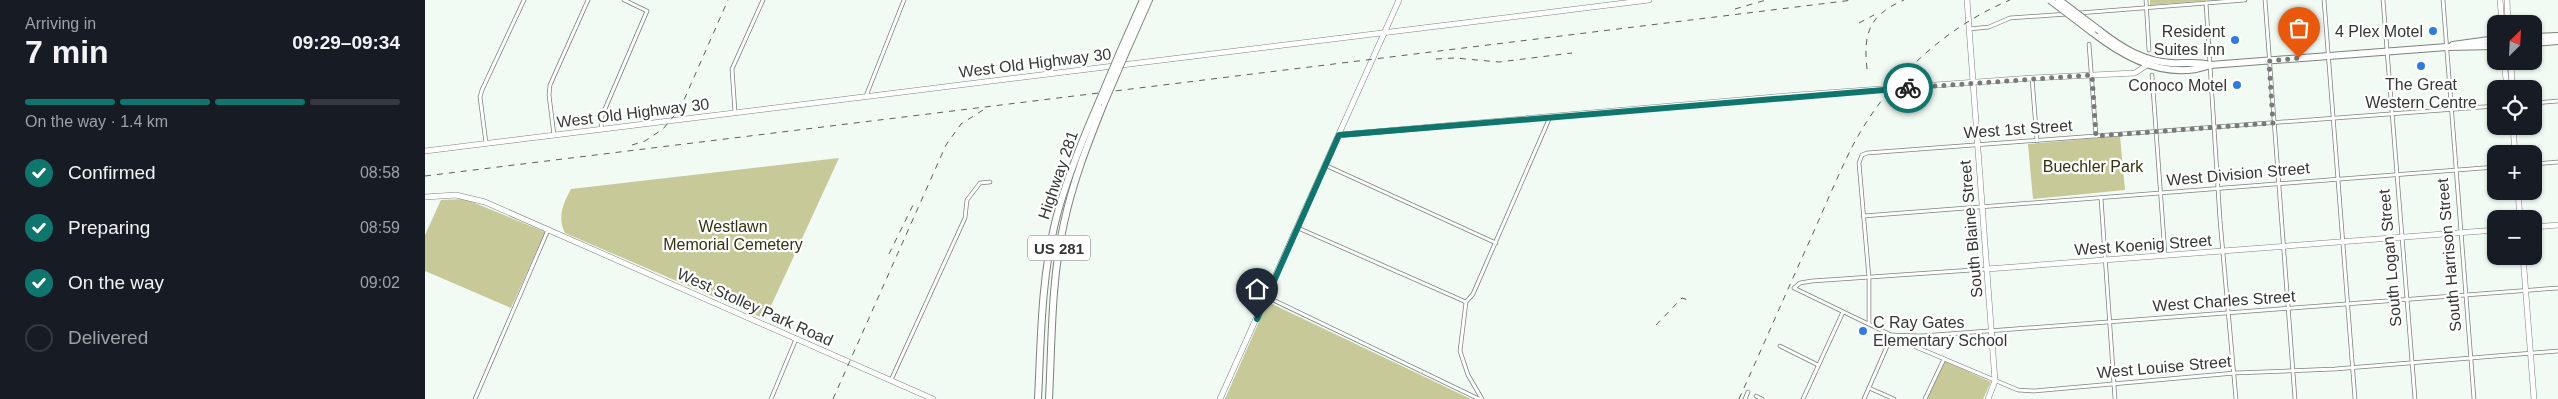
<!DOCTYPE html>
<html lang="en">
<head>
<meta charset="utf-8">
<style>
	:root { --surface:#171b24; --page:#20242c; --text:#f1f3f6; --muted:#9ea1a6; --line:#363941; --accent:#0f766e }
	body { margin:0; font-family:Helvetica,sans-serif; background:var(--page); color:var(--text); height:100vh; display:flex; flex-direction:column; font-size:19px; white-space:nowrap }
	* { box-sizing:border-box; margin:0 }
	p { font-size:16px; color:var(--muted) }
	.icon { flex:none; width:28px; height:28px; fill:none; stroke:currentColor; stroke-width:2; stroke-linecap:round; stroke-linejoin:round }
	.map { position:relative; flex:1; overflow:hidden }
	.side { display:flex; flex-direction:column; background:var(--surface); width:425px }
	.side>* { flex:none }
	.needle { width:32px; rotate:24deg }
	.fabs { position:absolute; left:2062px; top:15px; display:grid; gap:10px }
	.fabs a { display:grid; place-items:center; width:55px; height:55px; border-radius:10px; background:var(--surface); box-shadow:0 1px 4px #0004; font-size:25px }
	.pin { position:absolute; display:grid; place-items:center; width:42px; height:42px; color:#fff; margin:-51px -21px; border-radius:50% 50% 50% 0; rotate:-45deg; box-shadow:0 0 5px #0007 }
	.pin .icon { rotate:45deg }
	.courier { position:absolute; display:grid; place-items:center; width:50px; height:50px; margin:-25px; border:4px solid #0f766e; border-radius:50%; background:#fff; color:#222; box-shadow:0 1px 6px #0007 }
	.headline em { font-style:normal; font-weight:800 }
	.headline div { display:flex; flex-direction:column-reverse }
	.headline { display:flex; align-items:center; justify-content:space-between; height:85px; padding:0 25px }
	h1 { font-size:32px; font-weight:800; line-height:38px }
	.bar { display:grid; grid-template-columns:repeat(4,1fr); gap:8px 5px; align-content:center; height:60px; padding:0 25px }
	.bar i { height:6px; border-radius:4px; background:var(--line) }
	.bar .active { background:var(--accent) }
	.bar p { grid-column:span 4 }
	ol { padding:0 25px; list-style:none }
	li { display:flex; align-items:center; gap:15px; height:55px }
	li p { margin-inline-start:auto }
	li .icon { padding:5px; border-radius:50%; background:var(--accent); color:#fff; stroke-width:4 }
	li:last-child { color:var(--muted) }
	li i { width:28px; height:28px; border:2px solid var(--line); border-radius:50% }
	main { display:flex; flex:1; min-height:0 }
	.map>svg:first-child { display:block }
	.green { fill:#c7ca98 }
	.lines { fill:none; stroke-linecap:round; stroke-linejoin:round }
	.street-casing { stroke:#7b837d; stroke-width:4.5 }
	.secondary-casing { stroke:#7b837d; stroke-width:6 }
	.highway-casing { stroke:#7b837d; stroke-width:8 }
	.street { stroke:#fff; stroke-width:3 }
	.secondary { stroke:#fff; stroke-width:5 }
	.highway { stroke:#fff; stroke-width:6 }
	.rail { stroke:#5a5f5c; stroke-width:1; stroke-dasharray:6 6; stroke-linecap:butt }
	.highway-bridge-casing { stroke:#7b837d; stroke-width:8; stroke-linecap:butt }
	.highway-bridge { stroke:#fff; stroke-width:6 }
	.done { stroke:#767b78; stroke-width:5; stroke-dasharray:0 9 }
	.route { stroke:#0f766e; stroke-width:6 }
	.poi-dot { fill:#2d7be7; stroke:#fff; stroke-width:2 }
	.labels { text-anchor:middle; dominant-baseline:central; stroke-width:4.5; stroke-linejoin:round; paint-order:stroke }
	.shield { fill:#fff; stroke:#717372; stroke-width:1 }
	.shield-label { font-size:15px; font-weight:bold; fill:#343735 }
	.poi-label { font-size:16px; fill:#343735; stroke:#fff; text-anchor:end }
	.street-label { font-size:16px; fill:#343735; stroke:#fff }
	.park-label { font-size:16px; fill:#323310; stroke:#fff }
</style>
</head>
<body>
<main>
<section class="side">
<div class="headline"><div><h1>7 min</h1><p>Arriving in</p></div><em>09:29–09:34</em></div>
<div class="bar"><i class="active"></i><i class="active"></i><i class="active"></i><i></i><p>On the way · 1.4 km</p></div>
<ol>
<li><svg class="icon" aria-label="check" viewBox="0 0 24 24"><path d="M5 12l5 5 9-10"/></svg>Confirmed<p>08:58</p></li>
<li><svg class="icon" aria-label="check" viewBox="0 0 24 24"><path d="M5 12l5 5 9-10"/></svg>Preparing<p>08:59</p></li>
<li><svg class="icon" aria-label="check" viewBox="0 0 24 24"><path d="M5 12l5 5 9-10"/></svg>On the way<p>09:02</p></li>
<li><i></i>Delivered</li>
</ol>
</section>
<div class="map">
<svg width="2133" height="399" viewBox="0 0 2133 399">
	<rect width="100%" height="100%" fill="#f1faf3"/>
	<!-- green -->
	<g class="green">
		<path d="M1725,0H1789L1725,5Z"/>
		<path d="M1695,136L1700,190L1608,199L1603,144Z"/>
		<path d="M414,158L340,319L140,233C132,217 138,204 146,189Z"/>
		<path d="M40,199L120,232L86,308L0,271V235L16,200Z"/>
		<path d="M843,301V302L1046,399H800Z"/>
		<path d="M1520,361L1566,382L1558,399H1502Z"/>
	</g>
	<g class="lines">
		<defs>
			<g id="street">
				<path d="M1721,0L1724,50"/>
				<path d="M1840,0L1870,399"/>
				<path d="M1899,0L1930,399"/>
				<path d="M1958,0L1990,399"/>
				<path d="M2018,0L2049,399"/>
				<path d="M1781,3L1795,220L1811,399"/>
				<path d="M1654,13L1820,0"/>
				<path d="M1544,29L1564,27L1585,18L1643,14"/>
				<path d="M1664,44L1671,136"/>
				<path d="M1727,75L1740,255"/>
				<path d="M1607,78L1612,141"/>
				<path d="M441,96L479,0"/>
				<path d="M2109,103L2133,101"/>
				<path d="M310,112L307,69L338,0"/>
				<path d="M176,129L177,116L222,11L199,0"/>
				<path d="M129,135L124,95L125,85L163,0"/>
				<path d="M61,143L55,97L57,90L99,0"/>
				<path d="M2109,164L2133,162"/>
				<path d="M900,165L1071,243"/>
				<path d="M1676,198L1690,399"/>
				<path d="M1438,216L2071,167"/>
				<path d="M873,228L1041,302"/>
				<path d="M1562,269L1387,281L1375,283L1369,288L1491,347L1593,390L1609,391L1810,373L1910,369L2133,351"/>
				<path d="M842,297L1054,399"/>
				<path d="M1444,324V278L1434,163L1437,155L1442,153L2071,106"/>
				<path d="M1355,346L1393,365"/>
				<path d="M1491,347L1496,336"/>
				<path d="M466,380L540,218L542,200L555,183L565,182"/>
				<path d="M1444,388L1469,399"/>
				<path d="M1331,396L1337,399"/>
				<path d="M50,399L123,230"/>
				<path d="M346,399L371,339"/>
				<path d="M1057,399L1043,375L1035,351L1041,302L1048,294L1125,117"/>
				<path d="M1320,399L1323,392"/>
				<path d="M1378,399L1418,312"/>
				<path d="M1439,399L1467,335L1496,336L2133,288"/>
				<path d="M1500,399L1519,359"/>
			</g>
			<g id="secondary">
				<path d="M1542,0L1570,381L1563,399"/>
				<path d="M2075,0L2077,24"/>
				<path d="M2082,0L2083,24"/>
				<path d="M2079,61L2082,89"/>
				<path d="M2086,61L2087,89"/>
				<path d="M2088,126L2090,154"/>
				<path d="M914,135L1373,95L1607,78L1710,73L1722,65"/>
				<path d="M0,151L1224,0"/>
				<path d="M2093,191L2095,219"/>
				<path d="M0,197L31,195L60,202L508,399"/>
				<path d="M2109,227L2133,225"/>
				<path d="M2098,256L2109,399"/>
				<path d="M1562,269L2071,230"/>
				<path d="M795,399L974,0"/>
			</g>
			<g id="highway">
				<path d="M1675,31C1697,48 1718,61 1746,63C1759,64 1772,61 1785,65"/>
				<path d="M1667,32C1700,58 1743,81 1785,65L2022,47L2071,46"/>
				<path d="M2109,37L2133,36"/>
				<path d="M2109,43L2133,41"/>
				<path d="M2028,45L2071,39"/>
				<path d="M695,52L718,0"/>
				<path d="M701,52L724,0"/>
				<path d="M613,399C616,340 616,281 630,223C640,182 656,143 673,104"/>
				<path d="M624,399C627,340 626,281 639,223C648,181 663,143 679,103"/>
			</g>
		</defs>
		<!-- street casing -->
		<use href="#street" class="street-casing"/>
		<!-- secondary casing -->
		<use href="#secondary" class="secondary-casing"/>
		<!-- highway casing -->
		<use href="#highway" class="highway-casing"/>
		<!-- street -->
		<use href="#street" class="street"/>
		<!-- secondary -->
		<use href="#secondary" class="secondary"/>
		<!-- highway -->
		<use href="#highway" class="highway"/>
		<!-- rail -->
		<g class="rail">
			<path d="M1310,9L1341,0"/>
			<path d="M1434,23L1449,15"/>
			<path d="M1011,59L1030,58L1074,62L1147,53"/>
			<path d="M1442,69C1438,33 1444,15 1479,0"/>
			<path d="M207,145L220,141L238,129L255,109L303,0"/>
			<path d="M0,176L1428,0"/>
			<path d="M464,254L489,203"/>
			<path d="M1231,325L1257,298L1266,301"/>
			<path d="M408,399L521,145L536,124L558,110"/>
			<path d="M1314,399C1338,346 1361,293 1385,240C1399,209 1412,177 1427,147C1461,82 1518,28 1585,0"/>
		</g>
		<defs>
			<g id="highway-bridge">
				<path d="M1625,0L1667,32"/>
				<path d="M1634,0L1675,31"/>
				<path d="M679,103L701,52"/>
				<path d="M673,104L695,52"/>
			</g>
		</defs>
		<!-- highway-bridge casing -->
		<use href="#highway-bridge" class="highway-bridge-casing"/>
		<!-- highway-bridge -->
		<use href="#highway-bridge" class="highway-bridge"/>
	</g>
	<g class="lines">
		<!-- done -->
		<path class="done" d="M1483,88L1667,75L1671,136L1848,123L1844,61L1874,58"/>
		<!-- route -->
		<path class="route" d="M832,319L914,135L1483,88"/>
	</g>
	<!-- markers -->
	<g class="poi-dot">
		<circle cx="2008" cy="31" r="5"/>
		<circle cx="1810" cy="40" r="5"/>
		<circle cx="1996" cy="66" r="5"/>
		<circle cx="1812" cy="85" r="5"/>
		<circle cx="1438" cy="331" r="5"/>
	</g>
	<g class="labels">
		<!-- shield labels -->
		<rect class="shield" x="603" y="235.5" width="62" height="25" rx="4"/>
		<g class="shield-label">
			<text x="634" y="248">US 281</text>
		</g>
		<!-- poi labels -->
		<g class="poi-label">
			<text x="1800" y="31">Resident<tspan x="1800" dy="18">Suites Inn</tspan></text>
			<text x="1998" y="31">4 Plex Motel</text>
			<text x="1996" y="84" text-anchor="middle">The Great<tspan x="1996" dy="18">Western Centre</tspan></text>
			<text x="1802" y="85">Conoco Motel</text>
			<text x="1448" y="322" text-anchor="start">C Ray Gates<tspan x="1448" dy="18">Elementary School</tspan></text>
		</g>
		<!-- street labels -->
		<g class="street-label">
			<text transform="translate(610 63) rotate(-7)">West Old Highway 30</text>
			<text transform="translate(208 113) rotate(-7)">West Old Highway 30</text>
			<text transform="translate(1593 129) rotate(-4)">West 1st Street</text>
			<text transform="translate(1813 174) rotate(-5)">West Division Street</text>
			<text transform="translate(633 175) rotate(-71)">Highway 281</text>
			<text transform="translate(1546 229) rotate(-95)">South Blaine Street</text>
			<text transform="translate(1718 245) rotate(-4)">West Koenig Street</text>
			<text transform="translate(2024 255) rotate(-95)">South Harrison Street</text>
			<text transform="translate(1965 258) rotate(-95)">South Logan Street</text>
			<text transform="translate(1799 301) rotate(-4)">West Charles Street</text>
			<text transform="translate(330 307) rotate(24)">West Stolley Park Road</text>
			<text transform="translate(1739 367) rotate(-5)">West Louise Street</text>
		</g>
		<!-- park labels -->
		<g class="park-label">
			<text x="1668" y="166">Buechler Park</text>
			<text x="308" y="226">Westlawn<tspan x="308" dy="18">Memorial Cemetery</tspan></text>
		</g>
	</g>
</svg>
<div class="fabs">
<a><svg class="needle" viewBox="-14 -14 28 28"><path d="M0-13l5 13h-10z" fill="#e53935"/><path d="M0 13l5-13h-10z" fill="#9ea1a6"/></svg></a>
<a><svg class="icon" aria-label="locate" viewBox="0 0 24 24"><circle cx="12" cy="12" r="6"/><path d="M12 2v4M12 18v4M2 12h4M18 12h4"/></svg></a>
<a>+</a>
<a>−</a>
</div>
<div class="pin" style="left:1874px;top:58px;background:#ea580c"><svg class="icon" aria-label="bag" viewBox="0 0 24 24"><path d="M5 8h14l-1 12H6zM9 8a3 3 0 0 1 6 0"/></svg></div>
<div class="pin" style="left:832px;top:319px;background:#1f2937"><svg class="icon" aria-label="home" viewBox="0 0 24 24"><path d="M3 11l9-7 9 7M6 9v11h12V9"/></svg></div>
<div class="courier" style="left:1483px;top:88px"><svg class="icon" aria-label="bike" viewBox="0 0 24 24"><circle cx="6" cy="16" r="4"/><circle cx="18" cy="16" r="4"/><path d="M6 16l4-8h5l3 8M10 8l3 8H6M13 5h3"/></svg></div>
</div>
</main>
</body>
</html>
